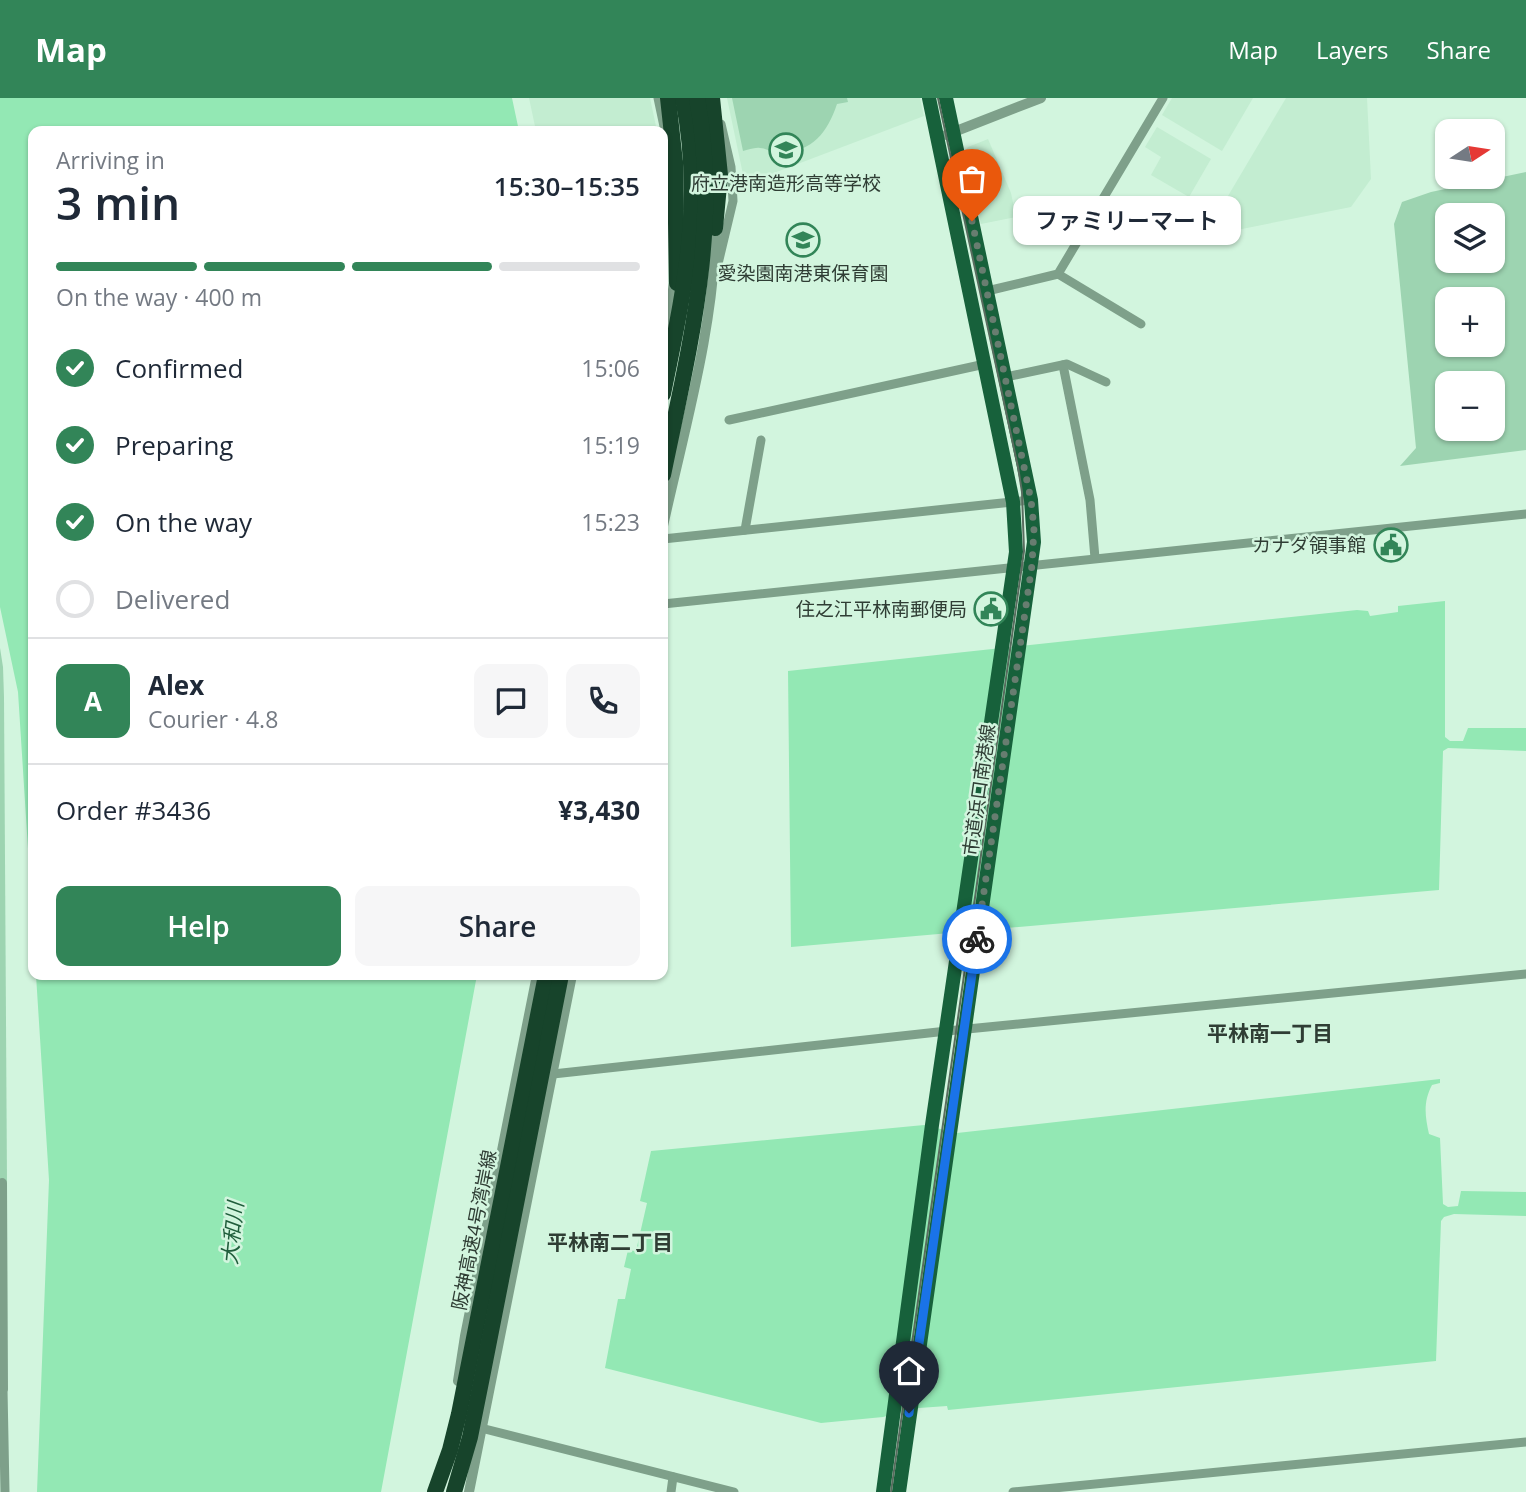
<!DOCTYPE html>
<html lang="en">
<head>
<meta charset="utf-8">
<style>
	:root { --surface:#fff; --page:#f6f6f7; --text:#1f2937; --muted:#747a83; --line:#e0e1e3; --accent:#328558 }
	body { margin:0; font-family:"Open Sans","Noto Sans JP",sans-serif; background:var(--page); color:var(--text); height:100vh; display:flex; flex-direction:column; font-size:26px; white-space:nowrap }
	* { box-sizing:border-box; margin:0 }
	p { font-size:23px; color:var(--muted) }
	.icon { flex:none; width:38px; height:38px; fill:none; stroke:currentColor; stroke-width:2; stroke-linecap:round; stroke-linejoin:round }
	.map { position:relative; flex:1; overflow:hidden }
	.side { position:absolute; left:28px; top:28px; width:640px; height:854px; display:flex; flex-direction:column; background:var(--surface); border-radius:14px; box-shadow:0 2px 5px #0004 }
	.side>* { flex:none }
	.needle { width:46px; rotate:78deg }
	.controls { position:absolute; left:1435px; top:21px; display:grid; gap:14px }
	.controls a { display:grid; place-items:center; width:70px; height:70px; border-radius:14px; background:var(--surface); box-shadow:0 2px 5px #0004; font-size:35px }
	.pin { position:absolute; display:grid; place-items:center; width:60px; height:60px; color:#fff; margin:-72px -30px; border-radius:50% 50% 50% 0; rotate:-45deg; box-shadow:0 0 7px #0007 }
	.pin .icon { rotate:45deg }
	.courier { position:absolute; display:grid; place-items:center; width:70px; height:70px; margin:-35px; border:5px solid #1a73e8; border-radius:50%; background:#fff; color:#222; box-shadow:0 2px 9px #0007 }
	.bubble { position:absolute; height:49px; border-radius:14px; background:var(--surface); box-shadow:0 2px 5px #0004; font-size:23px; font-weight:600; line-height:49px; text-align:center }
	.head em { font-style:normal; font-weight:600 }
	.head div { display:flex; flex-direction:column-reverse }
	.head { display:flex; align-items:center; justify-content:space-between; height:119px; padding:0 28px }
	h1 { font-size:46px; font-weight:600; line-height:52px }
	.bar { display:grid; grid-template-columns:repeat(4,1fr); gap:10px 7px; align-content:center; height:84px; padding:0 28px }
	.bar i { height:9px; border-radius:5px; background:var(--line) }
	.bar .active { background:var(--accent) }
	.bar p { grid-column:span 4 }
	.line { display:flex; align-items:center; gap:18px; padding:0 28px; border-top:2px solid var(--line) }
	.line div { flex:1 }
	.round { display:grid; place-items:center; flex:none; width:74px; height:74px; border-radius:14px; background:var(--page) }
	ol { padding:0 28px; list-style:none }
	li { display:flex; align-items:center; gap:21px; height:77px }
	li p { margin-inline-start:auto }
	li .icon { padding:7px; border-radius:50%; background:var(--accent); color:#fff; stroke-width:4 }
	li:last-child { color:var(--muted) }
	li i { width:38px; height:38px; border:4px solid var(--line); border-radius:50% }
	.action { display:flex; gap:14px; margin-top:auto; padding:14px 28px }
	.action a { flex:1; height:80px; border-radius:14px; background:var(--accent); color:#fff; font-size:28px; font-weight:600; line-height:80px; text-align:center }
	.action a+a { background:var(--page); color:var(--text) }
	header { display:flex; align-items:center; gap:42px; box-sizing:border-box; height:98px; padding:0 35px; background:var(--accent); color:#fff }
	header strong { font-size:33px }
	nav { display:flex; gap:38px; margin-inline-start:auto; font-size:24px }
	.map>svg:first-child { display:block }
	.built { fill:#c3edd1 }
	.green { fill:#9dd4b1; fill-rule:evenodd }
	.water { fill:#93e8b4 }
	.lines { fill:none; stroke-linecap:round; stroke-linejoin:round }
	.minor { stroke:#7ea08a; stroke-width:9 }
	.tertiary { stroke:#7ea08a; stroke-width:10 }
	.primary { stroke:#17613b; stroke-width:14 }
	.motorway { stroke:#17442b; stroke-width:16 }
	.tram { stroke:#596c5f; stroke-width:2 }
	.done { stroke:#687d70; stroke-width:7; stroke-dasharray:0 12.6 }
	.route { stroke:#1a73e8; stroke-width:9 }
	.labels { text-anchor:middle; dominant-baseline:central; stroke-width:5; stroke-linejoin:round; paint-order:stroke }
	.poi-label { font-size:19px; fill:#2f3d34; stroke:#d2f5de }
	.street-label { font-size:19px; fill:#2f3d34; stroke:#d2f5de }
	.neighbourhood-label { font-size:21px; font-weight:bold; fill:#2f3d34; stroke:#d2f5de }
	.water-label { font-size:21px; font-style:italic; fill:#205e3c; stroke:#d2f5de }
</style>
</head>
<body>
<header>
<strong>Map</strong>
<nav><a>Map</a><a>Layers</a><a>Share</a></nav>
</header>
<div class="map">
<svg width="1526" height="1394" viewBox="0 0 1526 1394">
	<rect width="100%" height="100%" fill="#d2f5de"/>
	<!-- built -->
	<g class="built">
		<path d="M529,0H650L657,33H536Z"/>
		<path d="M727,0H920L924,18L745,86Z"/>
		<path d="M1172,0H1253L1222,53L1162,17Z"/>
		<path d="M1286,0H1367L1371,81L1351,109L1212,137L1206,135Z"/>
		<path d="M1157,29L1211,61L1189,99L1151,77L1161,59L1145,49Z"/>
		<path d="M988,41L1011,95L1016,119L981,126L965,54L968,49Z"/>
	</g>
	<!-- green -->
	<g class="green">
		<path d="M732,0H847L848,4L837,6C827,36 811,56 776,54C770,54 766,50 760,50C755,49 748,52 743,53Z"/>
		<path d="M1526,74V352L1400,368L1416,350L1394,126L1402,104L1431,94ZM1447,117H1493V163H1447ZM1493,201V247H1447V201ZM1447,285H1493V331H1447Z"/>
		<path d="M0,550L3,569L4,599L7,1086L0,1085Z"/>
	</g>
	<!-- water -->
	<g class="water">
		<path d="M0,0H512L519,33H33V829L18,594L0,509Z"/>
		<path d="M1445,503V639L1450,643H1463L1468,630H1526V653L1448,650L1443,653L1439,792L791,849L788,573L1357,512L1368,513L1370,518L1398,514V508Z"/>
		<path d="M36,877H477L381,1394H37L49,1082Z"/>
		<path d="M1440,981V985L1432,987C1423,1004 1425,1018 1429,1036L1440,1040L1443,1106L1448,1109L1458,1108L1461,1093L1526,1094V1118L1454,1116L1444,1119L1441,1123L1436,1263L948,1312L947,1308L919,1310L883,1319L821,1325L605,1270L618,1201H625L631,1171L624,1169L628,1152L636,1153L647,1105L640,1103L651,1053L924,1027L957,1035Z"/>
	</g>
	<g class="lines">
		<!-- minor -->
		<g class="minor">
			<path d="M658,0L665,33"/>
			<path d="M717,170L733,103L731,69L721,26"/>
			<path d="M1058,176L1141,226"/>
			<path d="M987,193L1058,176L1163,0"/>
			<path d="M1063,267L1090,402L1095,460"/>
			<path d="M1006,279L1067,266L1106,284"/>
			<path d="M729,322L985,266"/>
			<path d="M745,432L761,342"/>
			<path d="M663,441L1031,402"/>
			<path d="M663,506L1526,416"/>
			<path d="M546,975L553,976L947,933L1526,876"/>
			<path d="M3,1291L5,1394"/>
			<path d="M477,1329L734,1394"/>
			<path d="M671,1394L673,1379"/>
			<path d="M1013,1394L1526,1344"/>
		</g>
		<!-- tertiary -->
		<g class="tertiary">
			<path d="M946,37L1041,0"/>
			<path d="M682,67L683,107"/>
			<path d="M663,255L675,179"/>
			<path d="M663,428C685,328 715,227 716,124"/>
			<path d="M458,1283L465,1238L537,877"/>
			<path d="M0,1290L3,1291L2,1085"/>
			<path d="M469,1394L572,877"/>
		</g>
		<!-- primary -->
		<g class="primary">
			<path d="M883,1394L932,1027L1016,454L1013,404L929,0"/>
			<path d="M899,1394L1034,444L1031,402L946,0"/>
		</g>
		<!-- motorway -->
		<g class="motorway">
			<path d="M668,0L675,64L677,185"/>
			<path d="M712,0L720,77L715,130"/>
			<path d="M663,296C684,192 704,107 683,0"/>
			<path d="M663,377C689,250 721,131 697,0"/>
			<path d="M435,1394L450,1352L459,1316L546,877"/>
			<path d="M454,1394L470,1339L481,1284L561,877"/>
		</g>
		<!-- tram -->
		<path class="tram" d="M891,1394L1024,453L1022,394L1018,369L938,0"/>
	</g>
	<g class="lines">
		<!-- done -->
		<path class="done" d="M972,123L1031,402L1034,430L1032,467L977,841"/>
		<!-- route -->
		<path class="route" d="M909,1315L977,841"/>
	</g>
	<!-- icons -->
	<defs>
		<symbol id="school-ring" viewBox="-11 -11 22 22"><circle r="9.5" fill="#d2f5de" stroke="#328558" stroke-width="1.5"/><path d="M0-5L7-2L0 1L-7-2ZM-4 1L0 2.5L4 1V4Q0 6-4 4Z" fill="#328558"/></symbol>
		<symbol id="civic-ring" viewBox="-11 -11 22 22"><circle r="9.5" fill="#d2f5de" stroke="#328558" stroke-width="1.5"/><path d="M-.6-6.5H3V-4.5H.6V-3L4-1V1h2V6H-6V1h2V-1L-.6-3ZM-1.2 2.5V6h2.4V2.5Z" fill="#328558"/></symbol>
	</defs>
	<g fill-rule="evenodd">
		<use href="#school-ring" x="767" y="33" width="38" height="38"/>
		<use href="#school-ring" x="784" y="123" width="38" height="38"/>
		<use href="#civic-ring" x="1372" y="428" width="38" height="38"/>
		<use href="#civic-ring" x="972" y="492" width="38" height="38"/>
	</g>
	<g class="labels">
		<!-- poi labels -->
		<g class="poi-label">
			<text x="786" y="85">府立港南造形高等学校</text>
			<text x="803" y="175">愛染園南港東保育園</text>
			<text x="1366" y="447" text-anchor="end">カナダ領事館</text>
			<text x="967" y="511" text-anchor="end">住之江平林南郵便局</text>
		</g>
		<!-- street labels -->
		<g class="street-label">
			<text transform="translate(979 692) rotate(-82)">市道浜口南港線</text>
			<text transform="translate(474 1132) rotate(-79)">阪神高速4号湾岸線</text>
		</g>
		<!-- neighbourhood labels -->
		<g class="neighbourhood-label">
			<text x="1270" y="935">平林南一丁目</text>
			<text x="610" y="1144">平林南二丁目</text>
		</g>
		<!-- water labels -->
		<g class="water-label">
			<text transform="translate(232 1135) rotate(-84)">大和川</text>
		</g>
	</g>
</svg>
<div class="controls">
<a><svg class="needle" viewBox="-14 -14 28 28"><path d="M0-13l5 13h-10z" fill="#e53935"/><path d="M0 13l5-13h-10z" fill="#747a83"/></svg></a>
<a><svg class="icon" aria-label="layers" viewBox="0 0 24 24"><path d="M12 4l9 5-9 5-9-5zM3 14l9 5 9-5"/></svg></a>
<a>+</a>
<a>−</a>
</div>
<div class="pin" style="left:972px;top:123px;background:#ea580c"><svg class="icon" aria-label="bag" viewBox="0 0 24 24"><path d="M5 8h14l-1 12H6zM9 8a3 3 0 0 1 6 0"/></svg></div>
<div class="pin" style="left:909px;top:1315px;background:#1f2937"><svg class="icon" aria-label="home" viewBox="0 0 24 24"><path d="M3 11l9-7 9 7M6 9v11h12V9"/></svg></div>
<div class="courier" style="left:977px;top:841px"><svg class="icon" aria-label="bike" viewBox="0 0 24 24"><circle cx="6" cy="16" r="4"/><circle cx="18" cy="16" r="4"/><path d="M6 16l4-8h5l3 8M10 8l3 8H6M13 5h3"/></svg></div>
<div class="bubble" style="left:1013px;top:98px;width:228px">ファミリーマート</div>
<section class="side">
<div class="head"><div><h1>3 min</h1><p>Arriving in</p></div><em>15:30–15:35</em></div>
<div class="bar"><i class="active"></i><i class="active"></i><i class="active"></i><i></i><p>On the way · 400 m</p></div>
<ol>
<li><svg class="icon" aria-label="check" viewBox="0 0 24 24"><path d="M5 12l5 5 9-10"/></svg>Confirmed<p>15:06</p></li>
<li><svg class="icon" aria-label="check" viewBox="0 0 24 24"><path d="M5 12l5 5 9-10"/></svg>Preparing<p>15:19</p></li>
<li><svg class="icon" aria-label="check" viewBox="0 0 24 24"><path d="M5 12l5 5 9-10"/></svg>On the way<p>15:23</p></li>
<li><i></i>Delivered</li>
</ol>
<div class="line" style="height:126px"><b class="round" style="background:var(--accent);color:#fff">A</b><div><b>Alex</b><p>Courier · 4.8</p></div><a class="round"><svg class="icon" aria-label="chat" viewBox="0 0 24 24"><path d="M4 5h16v11H9l-5 4z"/></svg></a><a class="round"><svg class="icon" aria-label="phone" viewBox="0 0 24 24"><path d="M5 4h4l2 5-3 2q2 4 5 5l2-3 5 2v4C11 20 4 13 5 4z"/></svg></a></div>
<div class="line" style="height:91px"><div>Order #3436</div><b>¥3,430</b></div>
<div class="action"><a>Help</a><a>Share</a></div>
</section>
</div>
</body>
</html>
